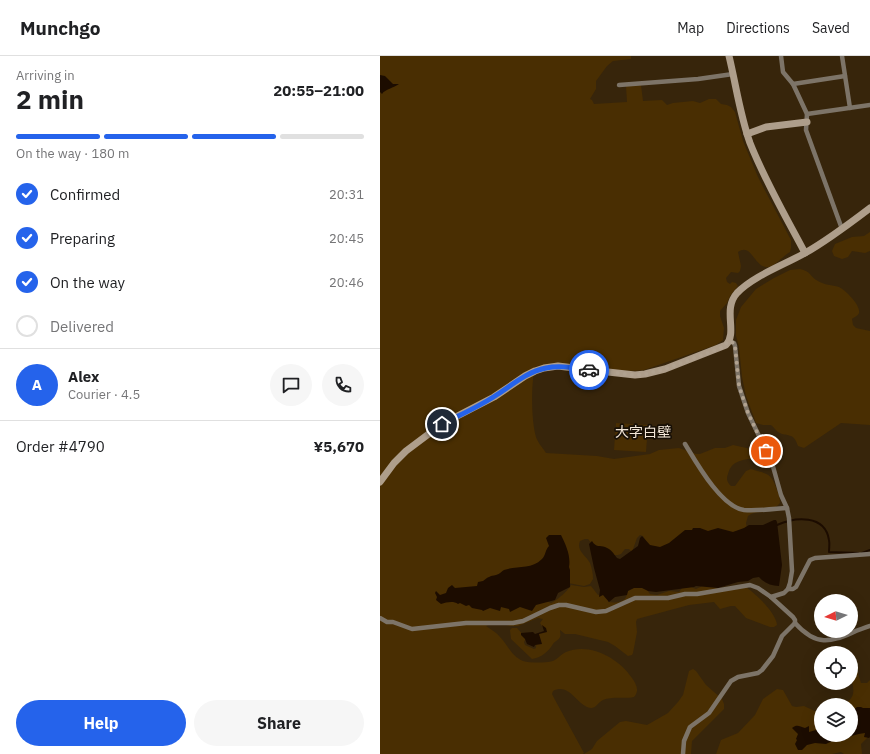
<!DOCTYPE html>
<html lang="en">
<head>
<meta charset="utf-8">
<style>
	:root { --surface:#fff; --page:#f6f6f6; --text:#202124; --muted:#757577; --line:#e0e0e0; --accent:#2563eb }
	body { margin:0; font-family:"IBM Plex Sans","Noto Sans JP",sans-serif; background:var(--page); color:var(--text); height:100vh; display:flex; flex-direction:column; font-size:15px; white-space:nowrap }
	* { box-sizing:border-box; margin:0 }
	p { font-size:13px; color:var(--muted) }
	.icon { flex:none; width:22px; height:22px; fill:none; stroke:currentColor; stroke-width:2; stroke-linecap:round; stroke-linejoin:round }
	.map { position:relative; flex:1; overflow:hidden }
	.panel { display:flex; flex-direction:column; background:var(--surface); width:380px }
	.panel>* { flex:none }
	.needle { width:26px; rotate:265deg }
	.buttons { position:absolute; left:434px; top:538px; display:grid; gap:8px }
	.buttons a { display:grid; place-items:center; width:44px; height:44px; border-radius:50%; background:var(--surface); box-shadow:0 4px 16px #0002; font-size:20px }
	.pin { position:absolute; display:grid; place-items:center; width:34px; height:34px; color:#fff; margin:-17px; border:2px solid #fff; border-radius:50%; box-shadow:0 1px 4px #0007 }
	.courier { position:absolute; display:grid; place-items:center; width:40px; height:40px; margin:-20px; border:3px solid #2563eb; border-radius:50%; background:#fff; color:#222; box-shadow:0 1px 5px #0007 }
	.headline em { font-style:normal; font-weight:800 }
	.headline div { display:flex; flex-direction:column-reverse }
	.headline { display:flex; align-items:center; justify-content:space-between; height:68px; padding:0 16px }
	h1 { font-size:26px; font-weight:800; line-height:30px }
	.bar { display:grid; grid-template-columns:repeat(4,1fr); gap:6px 4px; align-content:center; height:48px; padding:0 16px }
	.bar i { height:5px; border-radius:3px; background:var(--line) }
	.bar .current { background:var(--accent) }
	.bar p { grid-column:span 4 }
	.line { display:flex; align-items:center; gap:10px; padding:0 16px; border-top:1px solid var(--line) }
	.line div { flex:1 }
	.round { display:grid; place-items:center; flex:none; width:42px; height:42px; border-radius:21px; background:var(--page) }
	ol { padding:0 16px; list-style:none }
	li { display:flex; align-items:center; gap:12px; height:44px }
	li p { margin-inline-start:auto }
	li .icon { padding:4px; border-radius:50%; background:var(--accent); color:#fff; stroke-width:4 }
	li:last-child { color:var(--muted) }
	li i { width:22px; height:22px; border:2px solid var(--line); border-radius:50% }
	.action { display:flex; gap:8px; margin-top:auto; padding:8px 16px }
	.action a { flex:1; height:46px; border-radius:24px; background:var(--accent); color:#fff; font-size:16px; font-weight:800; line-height:46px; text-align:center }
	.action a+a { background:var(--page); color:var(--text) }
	header { display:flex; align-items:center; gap:24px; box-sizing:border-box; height:56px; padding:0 20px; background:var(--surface); border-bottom:1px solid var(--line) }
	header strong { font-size:19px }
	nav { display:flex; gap:22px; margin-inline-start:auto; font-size:14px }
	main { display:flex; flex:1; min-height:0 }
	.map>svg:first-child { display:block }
	.green { fill:#492e02 }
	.water { fill:#1c0c00 }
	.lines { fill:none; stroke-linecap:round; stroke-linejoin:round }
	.stream { stroke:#1c0c00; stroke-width:2 }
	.street { stroke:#7d7468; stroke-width:4.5 }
	.secondary { stroke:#ae9e8b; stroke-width:7 }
	.done { stroke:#b1a290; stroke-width:4; stroke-dasharray:0 7.2 }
	.route { stroke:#2563eb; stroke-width:5 }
	.labels { text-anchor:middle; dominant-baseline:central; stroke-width:3.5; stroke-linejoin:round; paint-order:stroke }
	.quarter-label { font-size:14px; fill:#f2e6d7; stroke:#181006 }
</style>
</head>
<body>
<header>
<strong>Munchgo</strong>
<nav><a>Map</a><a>Directions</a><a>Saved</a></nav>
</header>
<main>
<section class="panel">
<div class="headline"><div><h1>2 min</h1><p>Arriving in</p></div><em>20:55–21:00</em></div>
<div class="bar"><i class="current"></i><i class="current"></i><i class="current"></i><i></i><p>On the way · 180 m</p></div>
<ol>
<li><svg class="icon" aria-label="check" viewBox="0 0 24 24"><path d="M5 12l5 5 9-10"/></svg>Confirmed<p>20:31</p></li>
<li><svg class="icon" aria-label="check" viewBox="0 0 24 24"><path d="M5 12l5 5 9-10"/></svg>Preparing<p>20:45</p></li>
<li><svg class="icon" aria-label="check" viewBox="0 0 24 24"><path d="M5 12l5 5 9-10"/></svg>On the way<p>20:46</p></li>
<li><i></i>Delivered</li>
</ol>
<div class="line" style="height:72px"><b class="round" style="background:var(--accent);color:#fff">A</b><div><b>Alex</b><p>Courier · 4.5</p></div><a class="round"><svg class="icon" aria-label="chat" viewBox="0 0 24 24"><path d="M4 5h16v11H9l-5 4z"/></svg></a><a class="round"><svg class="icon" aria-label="phone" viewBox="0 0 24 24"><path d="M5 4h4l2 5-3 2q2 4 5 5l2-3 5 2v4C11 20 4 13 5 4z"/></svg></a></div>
<div class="line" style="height:52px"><div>Order #4790</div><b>¥5,670</b></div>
<div class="action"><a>Help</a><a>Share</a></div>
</section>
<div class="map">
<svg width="490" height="698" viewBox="0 0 490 698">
	<rect width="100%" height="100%" fill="#37250b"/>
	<!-- green -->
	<g class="green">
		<path d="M0,0H251V3L233,5L227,10L216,25V33L210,43L212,44L214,48L247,46L246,30L261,29L263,45L282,44L287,49L293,47L313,45L320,47L329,43H336L341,48L347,49L351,51L355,56L363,85L378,121L411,184V192L410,196C403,200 396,209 389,211C374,213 372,186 358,196L361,210L360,215L358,217L351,216L346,222L347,226L350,228L352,226L356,227L358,230L350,240L347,247L340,255V260L344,272L343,284L336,289L264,314C248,316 226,314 211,312C193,310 172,304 155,311C151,328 151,364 156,381C158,387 163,392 166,397L217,400L234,403L270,398L279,394L299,392L316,398H320L335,392H345L353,389L380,395L382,397V400L381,401C367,404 352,402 348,418C346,423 347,426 351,430H355L366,415L371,413C387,418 391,416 397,434C399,439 400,443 400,447C386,462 380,452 368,460L366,467L367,473L290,489L275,493L267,487L263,480L260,479L257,482L252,496L249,493H245L241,498L238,499H233L214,490L208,483H205L200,485C196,495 206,499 210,507C212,512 213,518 213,523L210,528L204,530L188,527L170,488L165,503L152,512L78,545C107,548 136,553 164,544L171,547C175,546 190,533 191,529L204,531L211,530L218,539L223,537L228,541V546C233,547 244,547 246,541C247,539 247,536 248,534C256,530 265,529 270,538L277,539L289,535L299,536L302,532L311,531L316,533L325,529L342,533L363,529C374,536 396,556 397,569L394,571H390L366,562L355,550H351L340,553L334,546L309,549L257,563L256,566L257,576L253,597L252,599L248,600L235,590L228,586L195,578H185L180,574C180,577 181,579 180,581C179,584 175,585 173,588C169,595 161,602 152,603L131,583L130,574L132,572H137L146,582L144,586L145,589L154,593L156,592L157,578L165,575L160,567L163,563L158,562L138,570H130L115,566L106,570C110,573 116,576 120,581C128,589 131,600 143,605C150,607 165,607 173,605C178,603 181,598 186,596C209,586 239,602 252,622C256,628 260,634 254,641C244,643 232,640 223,644C217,647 215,655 207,651C196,646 188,627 173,635L172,638L174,642L204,697L203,698H0Z"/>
		<path d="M490,176V195L485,197L472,195L468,201L462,203L454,200L452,195L455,188L472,181L484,180Z"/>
		<path d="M420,213C431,215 430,221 438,225C444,229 452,229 459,231C465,234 481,249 479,257C478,260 474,261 472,263L473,269L476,272L490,275V369L461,367L424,392L418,390C413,375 408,382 398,376C395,374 394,371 391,369H383L376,367L366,340L362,321L359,291L356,280V264L361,251L376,233L394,222L410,214Z"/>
		<path d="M236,367L268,369L266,396L234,394Z"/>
		<path d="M474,612L477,614L481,627H487L490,624V655L471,661V649H463C480,639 471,631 471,615Z"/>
		<path d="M313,613L316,615L326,629L342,643L344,648V653L312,685L311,698H204L212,693L217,685L240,666L246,665L267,669L288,657L298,646L303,639L309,615Z"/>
		<path d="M397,633L403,634L412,650L416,651L424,650L441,658V678L419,689L471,679L485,675L488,681L481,688L482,698H464L461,696L452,698H336L341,684L358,677L375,659L383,643Z"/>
	</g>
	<!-- water -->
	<g class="water">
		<path d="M0,19L5,20L13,28H19C14,32 5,33 2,38L0,36Z"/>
		<path d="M394,464H396L397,466L402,509L399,530C391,530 384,527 379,521L373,522L368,525L358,526L338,532L316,530L314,531L276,536L268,535L262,532H254L248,535L247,539L235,541L229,546L223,539L219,541L220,534L214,512L209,488L212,485C216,492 220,489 225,491C231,493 234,498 237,502L240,503L258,490L260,482L262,480L270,489L280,491L289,487L305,474H312L313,472H320L328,475L338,472L353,476L364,472L369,469H383Z"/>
		<path d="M169,479H181C186,489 191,500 189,511L190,514V531L178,537L175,544L156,549L152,555L140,551L130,556L129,553L121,551L120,555L110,552L103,555L102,554L92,552L89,549L86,550L80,547L78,548C74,545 67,546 61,548L56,544L57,541L55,537L56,535L60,539L66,537L68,532L72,529L75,532L97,530L98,526L103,525C108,521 110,520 116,519C120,518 122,515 124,514C138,509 151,514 162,503C166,499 165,494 169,490L166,482Z"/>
		<path d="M162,569L166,572L167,576L159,578L162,588L155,589L154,591L147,588L145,583L141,579V577L153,576L155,578L164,575Z"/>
		<path d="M477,651H481L483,652H490V681L489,682L484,681L485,677C476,678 470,680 463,685L454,684L446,688L435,687L427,689L422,694H418L415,688L417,684L416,683L418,678L412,672C417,668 419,670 425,672L429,670V676L436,674L441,676V679H471V656Z"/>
	</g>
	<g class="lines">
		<!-- stream -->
		<g class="stream">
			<path d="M397,469C415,461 445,458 449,484C450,488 449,492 449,496L478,497"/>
			<path d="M482,497L490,494"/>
		</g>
		<!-- street -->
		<g class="street">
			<path d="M401,0L403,16L413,28L427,58L426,74L462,173"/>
			<path d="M462,0L470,52"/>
			<path d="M413,28L465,20"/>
			<path d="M239,29L318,23L353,18"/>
			<path d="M427,58L490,49"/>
			<path d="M349,285L354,287L355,290L359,330L368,357L392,407L401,439L407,452L409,462L412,515L410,527L408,533L404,537L391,541"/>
			<path d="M305,388C316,406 341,451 364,454C378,455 393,453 407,452"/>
			<path d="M408,533H413L416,531L430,504L435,502L490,498"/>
			<path d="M0,562L7,566H13L32,573L86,567H133L143,565L170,552L179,549H186L216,556L226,555L255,542H288L305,538H317L370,529L378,532L391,541L413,561L415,564V567L402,580L393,600L382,614L378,617L358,621L351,625L329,657L310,671L304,685L303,698"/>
			<path d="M415,567C443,598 458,580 490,570"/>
		</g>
		<!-- secondary -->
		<g class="secondary">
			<path d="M349,0C356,29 360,59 370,87C385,125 406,161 425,197"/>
			<path d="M367,78L386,71L427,66"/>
			<path d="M0,426L14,407L26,395L62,368L114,341L145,320L155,315L164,312L178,310L219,315L255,319L265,318L285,313L346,289C358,276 342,254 357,237C373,220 404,209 425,197C448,184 469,168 490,152"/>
		</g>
	</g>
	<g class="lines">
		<!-- done -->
		<path class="done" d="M209,314L255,319L266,318L285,313L341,292L349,285L354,287L355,290L359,330L368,357L386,395"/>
		<!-- route -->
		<path class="route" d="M62,368C80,359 98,351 115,340C131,330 146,316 166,312C180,309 194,312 209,314"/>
	</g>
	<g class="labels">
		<!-- quarter labels -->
		<g class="quarter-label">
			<text x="263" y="376">大字白壁</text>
		</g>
	</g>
</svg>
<div class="buttons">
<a><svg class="needle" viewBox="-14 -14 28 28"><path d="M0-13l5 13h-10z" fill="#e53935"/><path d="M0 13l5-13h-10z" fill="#757577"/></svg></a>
<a><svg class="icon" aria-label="locate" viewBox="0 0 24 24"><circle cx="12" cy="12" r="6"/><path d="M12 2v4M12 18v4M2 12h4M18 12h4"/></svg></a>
<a><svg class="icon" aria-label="layers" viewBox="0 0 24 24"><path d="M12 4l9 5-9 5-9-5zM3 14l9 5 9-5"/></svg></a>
</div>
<div class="pin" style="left:386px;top:395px;background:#ea580c"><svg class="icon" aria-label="bag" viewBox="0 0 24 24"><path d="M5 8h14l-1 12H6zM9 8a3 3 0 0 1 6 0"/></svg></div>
<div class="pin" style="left:62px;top:368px;background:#1f2937"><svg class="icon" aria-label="home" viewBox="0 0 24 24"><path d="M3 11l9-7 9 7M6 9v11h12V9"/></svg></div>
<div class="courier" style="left:209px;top:314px"><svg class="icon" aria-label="car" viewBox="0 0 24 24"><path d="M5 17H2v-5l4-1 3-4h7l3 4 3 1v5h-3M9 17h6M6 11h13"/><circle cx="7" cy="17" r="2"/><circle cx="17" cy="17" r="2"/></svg></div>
</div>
</main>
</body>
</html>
